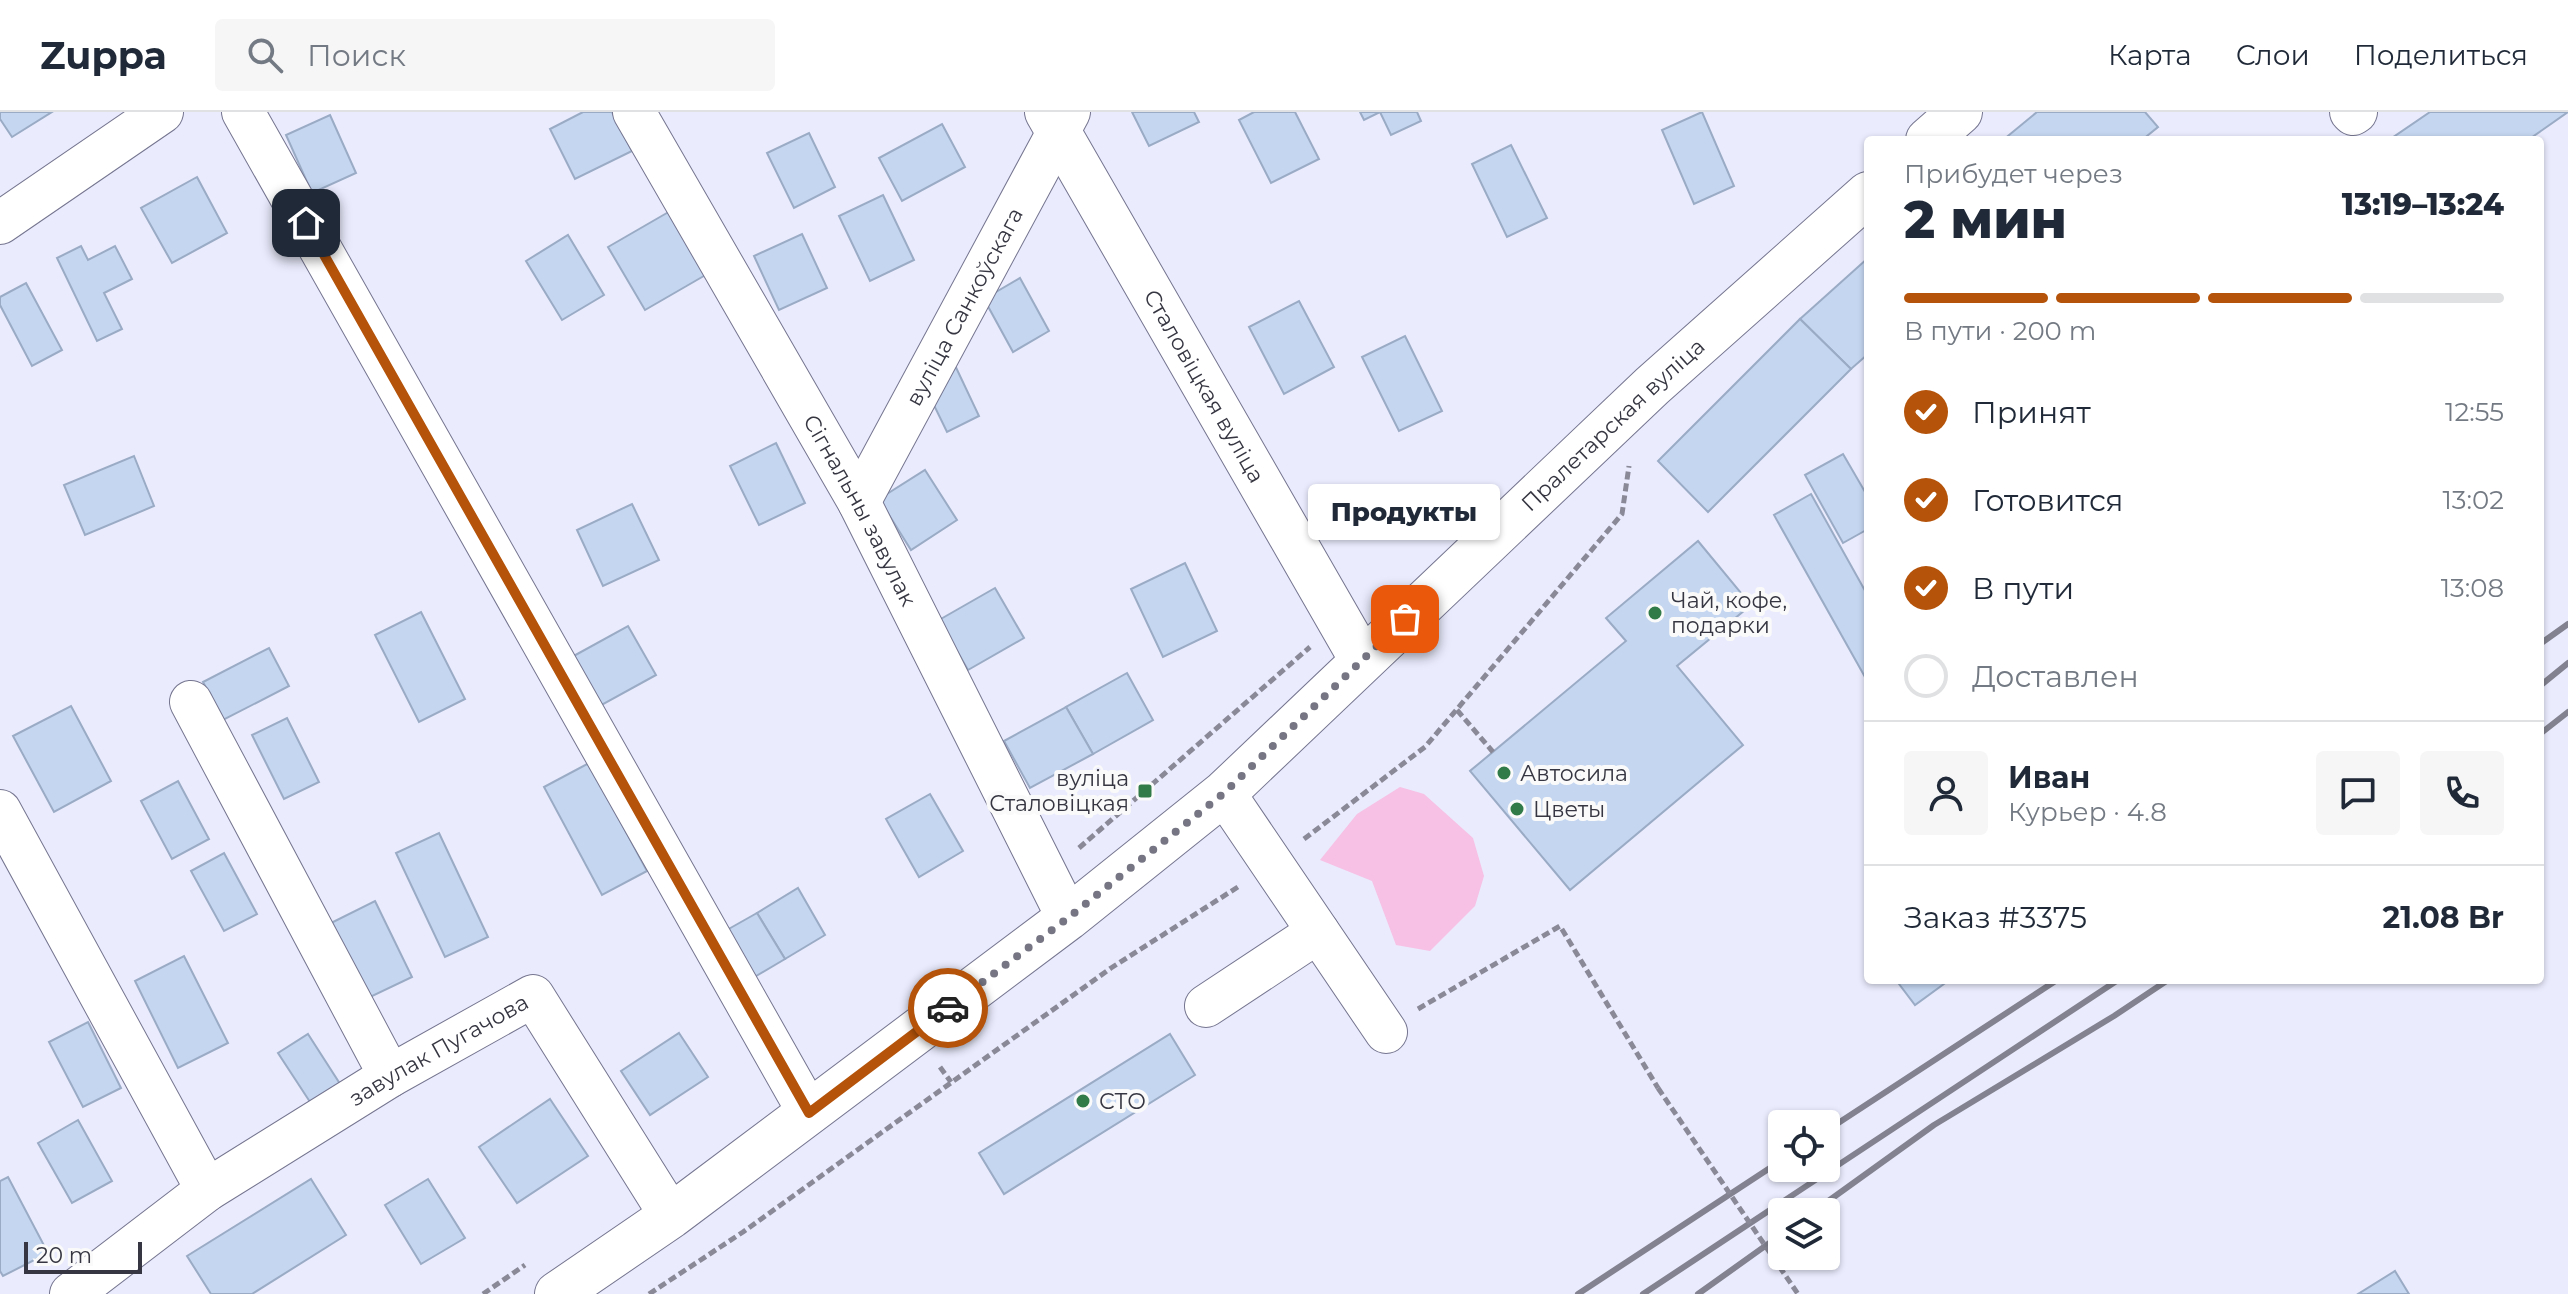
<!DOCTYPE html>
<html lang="ru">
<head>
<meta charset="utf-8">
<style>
	:root { --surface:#fff; --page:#f6f6f7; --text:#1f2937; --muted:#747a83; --line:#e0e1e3; --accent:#b45309 }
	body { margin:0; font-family:Montserrat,sans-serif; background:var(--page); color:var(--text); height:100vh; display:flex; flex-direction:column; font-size:30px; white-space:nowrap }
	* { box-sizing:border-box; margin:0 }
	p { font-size:26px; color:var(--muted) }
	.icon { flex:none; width:44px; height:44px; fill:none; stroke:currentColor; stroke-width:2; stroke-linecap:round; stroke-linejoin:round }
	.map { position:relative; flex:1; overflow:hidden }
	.panel { position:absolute; left:1864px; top:24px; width:680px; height:848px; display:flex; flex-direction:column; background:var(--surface); border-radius:8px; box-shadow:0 2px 6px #0004 }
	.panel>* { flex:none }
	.buttons { position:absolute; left:1768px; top:998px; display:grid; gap:16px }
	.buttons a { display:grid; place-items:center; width:72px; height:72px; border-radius:8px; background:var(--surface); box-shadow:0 2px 6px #0004; font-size:40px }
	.scale { position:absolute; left:24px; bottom:20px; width:118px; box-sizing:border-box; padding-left:8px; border:4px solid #363642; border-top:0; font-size:22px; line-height:28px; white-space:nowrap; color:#363642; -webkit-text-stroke:6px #fafafa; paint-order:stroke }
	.pin { position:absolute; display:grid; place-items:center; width:68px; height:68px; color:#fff; margin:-34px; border-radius:16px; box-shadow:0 4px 12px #0006 }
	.courier { position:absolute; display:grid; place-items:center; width:80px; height:80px; margin:-40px; border:6px solid #b45309; border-radius:50%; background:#fff; color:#222; box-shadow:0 2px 10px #0007 }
	.bubble { position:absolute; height:56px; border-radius:8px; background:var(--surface); box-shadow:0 2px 6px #0004; font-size:26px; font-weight:800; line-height:56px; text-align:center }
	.overview em { font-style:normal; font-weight:800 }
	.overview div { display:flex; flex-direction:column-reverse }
	.overview { display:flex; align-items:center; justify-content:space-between; height:136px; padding:0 40px }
	h1 { font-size:52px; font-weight:800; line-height:60px }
	.bar { display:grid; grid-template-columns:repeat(4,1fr); gap:12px 8px; align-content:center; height:96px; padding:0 40px }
	.bar i { height:10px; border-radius:6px; background:var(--line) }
	.bar .current { background:var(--accent) }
	.bar p { grid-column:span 4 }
	.line { display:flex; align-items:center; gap:20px; padding:0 40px; border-top:2px solid var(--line) }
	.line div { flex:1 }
	.round { display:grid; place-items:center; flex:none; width:84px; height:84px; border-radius:8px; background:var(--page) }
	ol { padding:0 40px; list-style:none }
	li { display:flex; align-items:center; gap:24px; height:88px }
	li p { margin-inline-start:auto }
	li .icon { padding:8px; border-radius:50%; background:var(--accent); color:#fff; stroke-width:4 }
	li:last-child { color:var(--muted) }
	li i { width:44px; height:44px; border:4px solid var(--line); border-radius:50% }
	header { display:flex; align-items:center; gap:48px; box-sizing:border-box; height:112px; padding:0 40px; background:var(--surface); border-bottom:2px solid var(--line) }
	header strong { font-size:38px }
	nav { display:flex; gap:44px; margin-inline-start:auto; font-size:28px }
	.search { width:560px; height:72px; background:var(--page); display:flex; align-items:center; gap:20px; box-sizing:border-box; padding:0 28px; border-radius:8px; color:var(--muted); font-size:30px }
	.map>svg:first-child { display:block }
	.green { fill:#f7c0e5 }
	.building { fill:#c4d6f0; stroke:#9aabc5; stroke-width:2 }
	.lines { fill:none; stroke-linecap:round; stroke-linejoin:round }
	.minor-casing { stroke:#757590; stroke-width:44 }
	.major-casing { stroke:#757590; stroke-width:46 }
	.path { stroke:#898998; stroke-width:5; stroke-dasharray:8 4; stroke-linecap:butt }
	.minor { stroke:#fff; stroke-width:42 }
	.major { stroke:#fff; stroke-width:44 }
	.rail { stroke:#828290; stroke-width:6 }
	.path-bridge { stroke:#898998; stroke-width:5; stroke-dasharray:8 4; stroke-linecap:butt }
	.done { stroke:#757583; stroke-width:8; stroke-dasharray:0 14.4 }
	.route { stroke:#b45309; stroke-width:10 }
	.poi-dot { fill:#317b48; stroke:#fafafa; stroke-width:3 }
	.labels { text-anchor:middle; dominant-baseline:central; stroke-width:8; stroke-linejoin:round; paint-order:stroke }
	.street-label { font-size:22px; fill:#363642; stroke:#fafafa }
	.poi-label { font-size:22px; fill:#363642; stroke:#fafafa; text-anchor:start }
</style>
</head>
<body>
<header>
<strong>Zuppa</strong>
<div class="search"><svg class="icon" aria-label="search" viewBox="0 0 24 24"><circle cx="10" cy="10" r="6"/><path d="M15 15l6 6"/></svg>Поиск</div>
<nav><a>Карта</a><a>Слои</a><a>Поделиться</a></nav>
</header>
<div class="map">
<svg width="2568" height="1182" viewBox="0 0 2568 1182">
	<rect width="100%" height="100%" fill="#eaebfd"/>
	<!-- green -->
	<path class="green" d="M1400,675L1424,682L1473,726L1484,764L1475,794L1430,839L1396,833L1372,769L1320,748L1357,702Z"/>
	<!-- building -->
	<g class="building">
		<path d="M0,0H52L12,25L0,7Z"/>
		<path d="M583,0H612L632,39L575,67L550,17Z"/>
		<path d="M1132,0H1194L1199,10L1149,34Z"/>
		<path d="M1254,0H1295L1319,47L1271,71L1239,8Z"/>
		<path d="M1360,0H1417L1421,9L1391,23L1380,0L1364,8Z"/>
		<path d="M1702,0L1734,74L1694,92L1662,18Z"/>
		<path d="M2037,0H2145L2158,15L2142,28H2003Z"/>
		<path d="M2430,0H2568L2528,28H2394L2392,26Z"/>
		<path d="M330,3L356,61L312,81L286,23Z"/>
		<path d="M942,12L965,55L902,89L879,46Z"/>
		<path d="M809,21L835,75L794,96L767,41Z"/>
		<path d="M1511,33L1547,106L1507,125L1472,52Z"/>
		<path d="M197,65L227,121L172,151L141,96Z"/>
		<path d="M883,83L914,148L870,169L839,104Z"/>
		<path d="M672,98L709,161L645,198L608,135Z"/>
		<path d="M802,122L827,176L779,198L754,144Z"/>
		<path d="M568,123L604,183L562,208L526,149Z"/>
		<path d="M81,134L88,148L115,134L132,167L104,181L122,217L97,229L57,146Z"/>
		<path d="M1868,146V242L1851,257L1800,207Z"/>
		<path d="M1020,166L1049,219L1013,240L984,187Z"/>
		<path d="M26,171L62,238L32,254L0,193V185Z"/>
		<path d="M1299,189L1334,255L1284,282L1249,215Z"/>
		<path d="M1800,207L1851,257L1708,400L1658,349Z"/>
		<path d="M1405,224L1442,299L1399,319L1362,245Z"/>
		<path d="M952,247L979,304L947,320L929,283Z"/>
		<path d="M776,331L805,391L759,413L730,354Z"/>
		<path d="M1843,342L1868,385V417L1843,431L1805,363Z"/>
		<path d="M134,344L154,394L85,423L64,373Z"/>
		<path d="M925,358L957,408L911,438L879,387Z"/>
		<path d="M1811,382L1868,484V563L1865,565L1774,403Z"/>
		<path d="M632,392L659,448L603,474L577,418Z"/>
		<path d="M1698,429L1751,493L1677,554L1743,633L1570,778L1470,659L1626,529L1606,506Z"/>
		<path d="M1185,451L1217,519L1163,545L1131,477Z"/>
		<path d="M995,476L1024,526L968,558L939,508Z"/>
		<path d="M421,500L465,587L419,610L375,523Z"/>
		<path d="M628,514L656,563L598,595L570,546Z"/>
		<path d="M269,536L289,574L223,608L203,570Z"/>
		<path d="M1127,561L1153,608L1093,642L1066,595Z"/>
		<path d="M71,594L111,669L54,700L13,624Z"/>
		<path d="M1066,595L1093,642L1030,676L1004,629Z"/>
		<path d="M287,606L319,670L284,687L252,623Z"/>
		<path d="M589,651L647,759L602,783L544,675Z"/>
		<path d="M178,669L209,727L172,747L141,689Z"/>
		<path d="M930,682L963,739L919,765L886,707Z"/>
		<path d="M439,721L488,825L445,845L396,741Z"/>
		<path d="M224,741L257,802L224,819L191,759Z"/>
		<path d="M798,776L825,823L785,847L757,801Z"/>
		<path d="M375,789L412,865L366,887L329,812Z"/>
		<path d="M757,801L785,847L746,870L718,823Z"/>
		<path d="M184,844L228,931L178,956L135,869Z"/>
		<path d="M1896,868H1948V869L1915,893Z"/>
		<path d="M88,910L121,976L83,995L49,930Z"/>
		<path d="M679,921L708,965L650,1003L621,959Z"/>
		<path d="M308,922L342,975L312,993L278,941Z"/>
		<path d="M1170,922L1195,963L1004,1082L979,1041Z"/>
		<path d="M550,987L588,1044L517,1091L479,1035Z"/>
		<path d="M78,1008L112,1069L72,1091L38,1031Z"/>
		<path d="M8,1065L48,1141L3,1164L0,1159V1069Z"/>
		<path d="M311,1067L346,1123L252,1182H211L187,1144Z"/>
		<path d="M428,1067L465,1126L421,1152L385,1093Z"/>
		<path d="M2395,1159L2409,1182H2358Z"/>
	</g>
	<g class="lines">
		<defs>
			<g id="minor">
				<path d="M243,0L809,1001"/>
				<path id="s1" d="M634,0L859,390L1068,806"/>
				<path d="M2351,0L2353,2L2356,0"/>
				<path d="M0,111L162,0"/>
				<path id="s2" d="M859,390L1069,0"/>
				<path d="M191,590L390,964"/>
				<path d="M1224,681L1386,920"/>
				<path d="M0,699L207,1078"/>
				<path d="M1206,894L1318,820"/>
				<path id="s3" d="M71,1182L207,1078L390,964L533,884L671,1104"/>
			</g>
			<g id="major">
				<path id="s4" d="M1047,0L1362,548"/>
				<path d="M1928,28L1960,0"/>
				<path id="s5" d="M557,1182L671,1104L1068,806L1224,681L1652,274L1868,82"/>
			</g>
		</defs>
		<!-- minor casing -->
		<use href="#minor" class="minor-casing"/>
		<!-- major casing -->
		<use href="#major" class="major-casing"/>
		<!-- path -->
		<g class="path">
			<path d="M1457,598L1493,640"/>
			<path d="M1304,727L1425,635L1622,402L1629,354"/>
			<path d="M1079,736L1310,535"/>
			<path d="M1418,897L1560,814L1658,976"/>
			<path d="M940,955L951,970"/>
			<path d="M483,1182L525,1153"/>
			<path d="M649,1182L743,1120L1111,856L1241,773"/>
		</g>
		<!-- minor -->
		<use href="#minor" class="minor"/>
		<!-- major -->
		<use href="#major" class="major"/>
		<!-- rail -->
		<g class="rail">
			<path d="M2540,532L2568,512"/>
			<path d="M2540,574L2568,551"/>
			<path d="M2540,622L2568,600"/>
			<path d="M1826,1019L2057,868"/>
			<path d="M1813,1100L1934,1013L2114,904L2168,868"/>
			<path d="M1578,1182L1782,1048"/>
			<path d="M1643,1182L2118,868"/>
			<path d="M1698,1182L1782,1122"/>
		</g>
		<!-- path-bridge -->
		<path class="path-bridge" d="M1658,976L1798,1182"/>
	</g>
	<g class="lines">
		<!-- done -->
		<path class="done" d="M948,896L1068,806L1224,681L1405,507"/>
		<!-- route -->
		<path class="route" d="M306,111L809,1001L948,896"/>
	</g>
	<!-- markers -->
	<g class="poi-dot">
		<circle cx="1655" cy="501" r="8"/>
		<circle cx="1504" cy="661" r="8"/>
		<rect x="1137" y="671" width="16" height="16" rx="4"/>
		<circle cx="1517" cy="697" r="8"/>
		<circle cx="1083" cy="989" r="8"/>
	</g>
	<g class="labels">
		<!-- street labels -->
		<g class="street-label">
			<text stroke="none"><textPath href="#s2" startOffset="222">вуліца Санкоўскага</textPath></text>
			<text stroke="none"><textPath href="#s4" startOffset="316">Сталовіцкая вуліца</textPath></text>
			<text stroke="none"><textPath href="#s5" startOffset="1370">Пралетарская вуліца</textPath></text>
			<text stroke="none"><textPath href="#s1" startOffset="458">Сігнальны завулак</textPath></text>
			<text stroke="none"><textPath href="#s3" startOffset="442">завулак Пугачова</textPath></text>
		</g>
		<!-- poi labels -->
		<g class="poi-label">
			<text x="1671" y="488">Чай, кофе,<tspan x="1671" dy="25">подарки</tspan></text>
			<text x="1520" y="661">Автосила</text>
			<text x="1129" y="666" text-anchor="end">вуліца<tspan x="1129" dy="25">Сталовіцкая</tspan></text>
			<text x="1533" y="697">Цветы</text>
			<text x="1099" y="989">СТО</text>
		</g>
	</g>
</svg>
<div class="buttons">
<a><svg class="icon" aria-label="locate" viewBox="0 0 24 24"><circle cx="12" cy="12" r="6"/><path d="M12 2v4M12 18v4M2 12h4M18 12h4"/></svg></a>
<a><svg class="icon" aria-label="layers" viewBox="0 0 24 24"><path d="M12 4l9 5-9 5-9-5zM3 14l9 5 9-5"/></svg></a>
</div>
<div class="scale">20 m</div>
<div class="pin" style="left:1405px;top:507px;background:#ea580c"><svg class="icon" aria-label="bag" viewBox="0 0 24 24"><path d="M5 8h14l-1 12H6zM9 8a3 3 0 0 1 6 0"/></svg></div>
<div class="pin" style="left:306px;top:111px;background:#1f2937"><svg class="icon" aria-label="home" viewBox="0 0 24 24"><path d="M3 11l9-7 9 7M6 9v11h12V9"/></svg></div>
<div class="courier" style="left:948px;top:896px"><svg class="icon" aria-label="car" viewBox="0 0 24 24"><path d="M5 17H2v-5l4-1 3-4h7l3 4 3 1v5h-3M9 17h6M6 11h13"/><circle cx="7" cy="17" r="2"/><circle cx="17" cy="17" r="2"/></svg></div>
<div class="bubble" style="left:1308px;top:372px;width:192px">Продукты</div>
<section class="panel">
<div class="overview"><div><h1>2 мин</h1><p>Прибудет через</p></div><em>13:19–13:24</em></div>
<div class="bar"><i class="current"></i><i class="current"></i><i class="current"></i><i></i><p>В пути · 200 m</p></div>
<ol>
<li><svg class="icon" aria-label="check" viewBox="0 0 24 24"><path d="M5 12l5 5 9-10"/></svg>Принят<p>12:55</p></li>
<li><svg class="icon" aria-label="check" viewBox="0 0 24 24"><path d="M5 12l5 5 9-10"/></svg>Готовится<p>13:02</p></li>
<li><svg class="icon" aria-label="check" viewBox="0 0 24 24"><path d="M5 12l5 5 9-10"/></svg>В пути<p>13:08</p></li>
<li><i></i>Доставлен</li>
</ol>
<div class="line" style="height:144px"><a class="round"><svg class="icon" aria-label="person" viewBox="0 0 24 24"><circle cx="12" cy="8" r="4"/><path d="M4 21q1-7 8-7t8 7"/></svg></a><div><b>Иван</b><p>Курьер · 4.8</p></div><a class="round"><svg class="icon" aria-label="chat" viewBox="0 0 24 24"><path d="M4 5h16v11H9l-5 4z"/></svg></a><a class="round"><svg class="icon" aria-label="phone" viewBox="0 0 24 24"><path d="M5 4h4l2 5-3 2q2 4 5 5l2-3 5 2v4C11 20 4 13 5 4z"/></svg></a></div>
<div class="line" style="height:104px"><div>Заказ #3375</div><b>21.08 Br</b></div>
</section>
</div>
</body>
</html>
